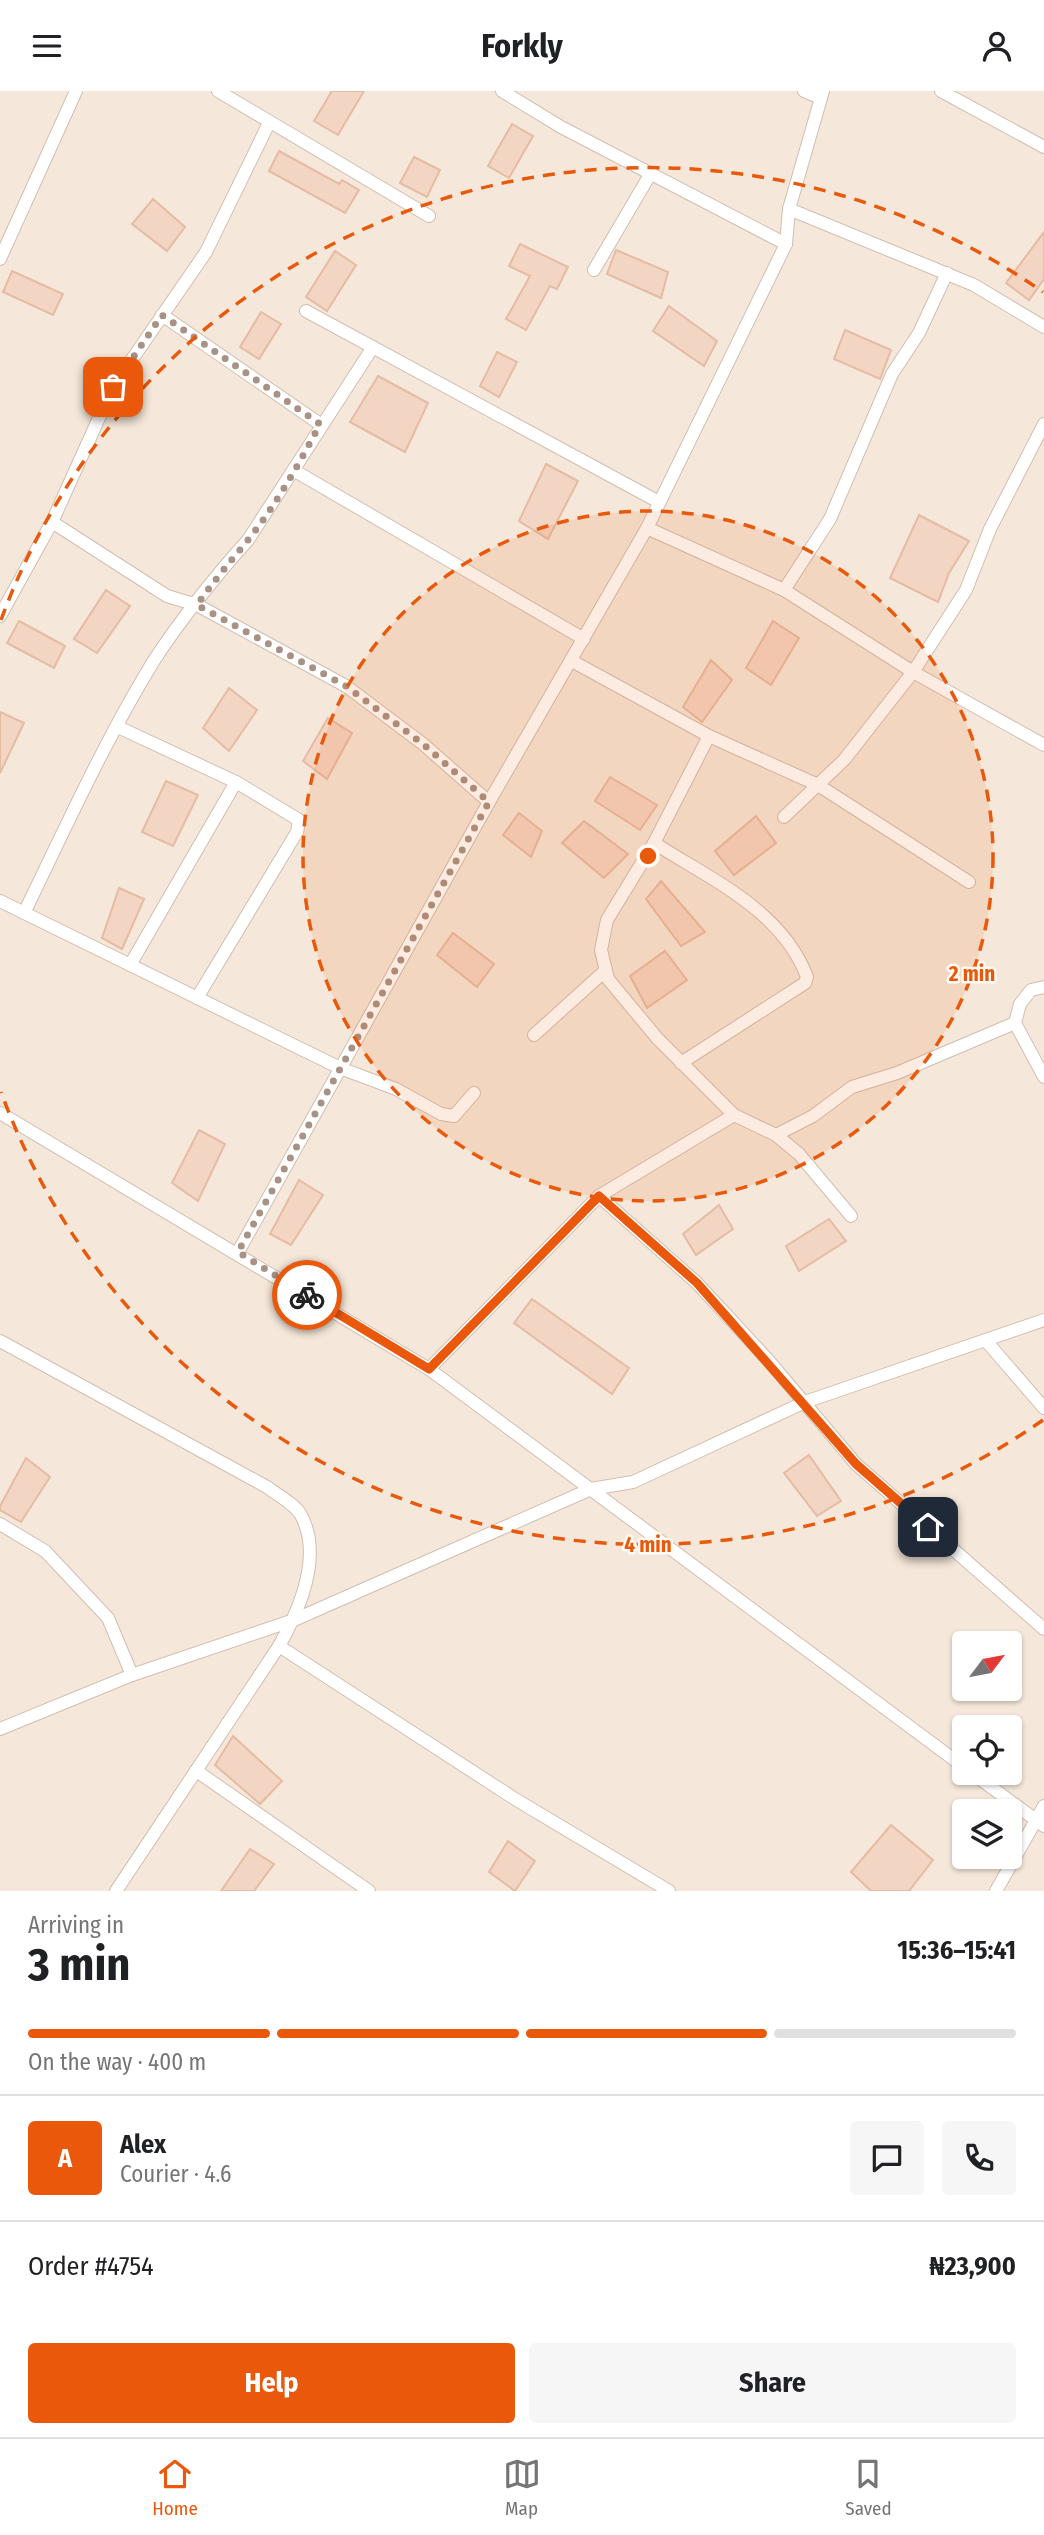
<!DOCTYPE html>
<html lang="en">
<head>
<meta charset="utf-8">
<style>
	:root { --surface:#fff; --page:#f6f6f6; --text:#202124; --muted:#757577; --line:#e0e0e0; --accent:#ea580c }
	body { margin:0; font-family:"Fira Sans Condensed",sans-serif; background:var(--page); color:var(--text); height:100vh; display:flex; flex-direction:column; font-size:26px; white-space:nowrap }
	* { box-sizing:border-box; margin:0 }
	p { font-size:23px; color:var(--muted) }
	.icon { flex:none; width:38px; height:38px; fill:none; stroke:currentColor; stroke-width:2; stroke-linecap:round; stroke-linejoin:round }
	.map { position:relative; height:1800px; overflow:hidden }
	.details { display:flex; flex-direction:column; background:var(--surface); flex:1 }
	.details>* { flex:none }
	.needle { width:46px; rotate:58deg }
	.controls { position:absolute; left:952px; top:1540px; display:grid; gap:14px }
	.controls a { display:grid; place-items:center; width:70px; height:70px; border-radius:7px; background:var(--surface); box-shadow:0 2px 5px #0004; font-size:35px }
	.pin { position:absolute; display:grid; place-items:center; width:60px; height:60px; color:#fff; margin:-30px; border-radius:14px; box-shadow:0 4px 10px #0006 }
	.courier { position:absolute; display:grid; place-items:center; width:70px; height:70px; margin:-35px; border:5px solid #ea580c; border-radius:50%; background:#fff; color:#222; box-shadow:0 2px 9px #0007 }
	.summary em { font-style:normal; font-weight:700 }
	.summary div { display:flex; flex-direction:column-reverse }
	.summary { display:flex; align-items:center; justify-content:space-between; height:119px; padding:0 28px }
	h1 { font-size:46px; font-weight:700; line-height:52px }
	.bar { display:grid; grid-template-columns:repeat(4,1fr); gap:10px 7px; align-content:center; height:84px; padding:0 28px }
	.bar i { height:9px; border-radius:5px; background:var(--line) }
	.bar .current { background:var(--accent) }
	.bar p { grid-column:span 4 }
	.line { display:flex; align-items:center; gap:18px; padding:0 28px; border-top:2px solid var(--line) }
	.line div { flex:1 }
	.round { display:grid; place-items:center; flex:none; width:74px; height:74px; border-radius:7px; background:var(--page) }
	.button { display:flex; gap:14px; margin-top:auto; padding:14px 28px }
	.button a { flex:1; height:80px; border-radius:7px; background:var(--accent); color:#fff; font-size:28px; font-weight:700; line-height:80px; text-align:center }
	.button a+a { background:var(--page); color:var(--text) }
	header { display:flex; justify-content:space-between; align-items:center; height:91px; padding:0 28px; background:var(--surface); font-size:32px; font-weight:700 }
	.dock { display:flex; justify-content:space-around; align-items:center; height:98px; border-top:2px solid var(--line); background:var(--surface); font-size:19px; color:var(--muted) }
	.dock a { display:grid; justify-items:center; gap:4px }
	.dock .current { color:var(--accent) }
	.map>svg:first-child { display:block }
	.residential { fill:#f5e8da; fill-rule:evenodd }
	.building { fill:#f3d5c3; stroke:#e6bba3; stroke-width:2 }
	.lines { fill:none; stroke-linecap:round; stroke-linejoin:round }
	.minor-casing { stroke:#d1beb0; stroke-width:14 }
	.minor { stroke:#fff; stroke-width:12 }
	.done { stroke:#a89285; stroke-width:7; stroke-dasharray:0 12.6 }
	.route { stroke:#ea580c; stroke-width:9 }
	.ring { fill:none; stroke:#e8590c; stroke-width:3.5; stroke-dasharray:12 9 }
	.centre { fill:#e8590c; stroke:#fffaf3; stroke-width:3.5 }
	.ring-label { font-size:21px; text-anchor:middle; font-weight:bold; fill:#e8590c; stroke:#fffaf3; stroke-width:5; stroke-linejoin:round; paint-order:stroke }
</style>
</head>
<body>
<header><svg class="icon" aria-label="menu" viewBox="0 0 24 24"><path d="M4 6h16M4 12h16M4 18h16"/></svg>Forkly<svg class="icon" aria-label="person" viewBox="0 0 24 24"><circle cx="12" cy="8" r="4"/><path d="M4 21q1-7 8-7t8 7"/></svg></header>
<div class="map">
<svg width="1044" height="1800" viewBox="0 0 1044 1800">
	<rect width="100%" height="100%" fill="#fdf6ec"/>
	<!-- residential -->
	<path class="residential" d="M0,0H1044V1800H0ZM964,1552H1010V1598H964ZM964,1636H1010V1682H964ZM964,1720H1010V1766H964Z"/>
	<!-- building -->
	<g class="building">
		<path d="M332,0H364L338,44L314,30Z"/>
		<path d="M512,33L533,45L509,87L488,75Z"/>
		<path d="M279,60L339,93L342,89L359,99L345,122L269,80Z"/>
		<path d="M414,66L440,79L427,106L400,92Z"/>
		<path d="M153,108L185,136L167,160L132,133Z"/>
		<path d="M1044,141V188L1029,209L1006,192Z"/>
		<path d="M520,153L568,176L557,198L550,195L526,239L506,228L530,185L509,175Z"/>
		<path d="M616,159L668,181L661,207L607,183Z"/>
		<path d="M335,160L356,174L327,220L306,206Z"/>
		<path d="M12,180L63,203L53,224L3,201Z"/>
		<path d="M669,215L717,250L704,275L653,240Z"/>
		<path d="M261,221L281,233L259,268L240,256Z"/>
		<path d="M845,239L891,259L880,288L834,268Z"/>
		<path d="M497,261L517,271L499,306L480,295Z"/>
		<path d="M378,285L428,312L405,361L350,331Z"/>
		<path d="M546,373L578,390L548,448L519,430Z"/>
		<path d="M919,424L969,450L949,482L938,511L890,487Z"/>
		<path d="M106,499L130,515L97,562L74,548Z"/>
		<path d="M19,530L65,555L54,577L7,552Z"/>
		<path d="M773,530L799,547L771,594L746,577Z"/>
		<path d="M711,569L732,589L702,631L683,616Z"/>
		<path d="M229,597L257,619L229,660L203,637Z"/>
		<path d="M0,621L24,632L0,682Z"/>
		<path d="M328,627L352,642L327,688L303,670Z"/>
		<path d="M610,686L657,714L640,739L595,710Z"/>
		<path d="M166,690L198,704L173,755L142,741Z"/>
		<path d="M519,722L542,740L531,766L503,744Z"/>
		<path d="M756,725L776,752L734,784L715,760Z"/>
		<path d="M584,730L628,763L604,787L562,752Z"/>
		<path d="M661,790L705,841L681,855L646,808Z"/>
		<path d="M119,797L144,808L122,858L102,847Z"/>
		<path d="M453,842L494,873L477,896L437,864Z"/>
		<path d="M665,860L687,889L647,917L630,885Z"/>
		<path d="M199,1039L225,1053L198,1110L172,1092Z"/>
		<path d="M299,1089L323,1104L291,1154L270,1143Z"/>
		<path d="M719,1114L733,1138L696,1164L683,1143Z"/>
		<path d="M829,1128L846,1150L799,1180L786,1155Z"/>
		<path d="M532,1208L629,1277L612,1303L514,1232Z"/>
		<path d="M809,1364L841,1410L817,1425L784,1382Z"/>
		<path d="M26,1367L50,1386L21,1431L0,1419V1415Z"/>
		<path d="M233,1645L282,1690L260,1713L215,1674Z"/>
		<path d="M891,1734L933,1769L909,1800H871L851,1781Z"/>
		<path d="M508,1750L535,1770L515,1800L489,1781Z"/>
		<path d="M250,1758L274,1773L254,1800H221Z"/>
	</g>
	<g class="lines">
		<defs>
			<g id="minor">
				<path d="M218,0L429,125"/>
				<path d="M502,0L561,36L786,153"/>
				<path d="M804,0L821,7"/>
				<path d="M941,0L1044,56"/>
				<path d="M789,118L974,194L1044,236"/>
				<path d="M0,168L76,0"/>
				<path d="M594,179L651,82"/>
				<path d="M306,220L659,411"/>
				<path d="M162,224L320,333"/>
				<path d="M295,380L584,548"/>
				<path d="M52,431L167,505L197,514L346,595L423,653L489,711"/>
				<path d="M647,437L784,499L913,581L1044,654"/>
				<path d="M784,499L830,428L892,283L919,242L947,182"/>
				<path d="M0,525L52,431L113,296L206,161L269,32"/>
				<path d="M572,570L709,645L818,694L969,791"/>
				<path d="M118,636L236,691L299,729L297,741L197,907"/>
				<path d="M784,726L844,669L913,581L966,499L990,438L1044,333"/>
				<path d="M654,752L607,829L601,859L608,888L657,947L734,1024L776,1044L799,1063L851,1125"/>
				<path d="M0,810L340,977L396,998L441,1023L454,1025L474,1002"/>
				<path d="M24,822C65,738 104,651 153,571C178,532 217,483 248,449L373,256"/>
				<path d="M130,874L236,691"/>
				<path d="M1015,932L1020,913L1031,899L1044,896"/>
				<path d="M534,944L606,879"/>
				<path d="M681,972L805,892L807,886C782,819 710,788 654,752L709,645"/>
				<path d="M0,1022L429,1278L964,1676"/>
				<path d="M776,1044L813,1025L852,996L897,982L1015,932L1044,986"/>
				<path d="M599,1105L734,1024"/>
				<path d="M238,1161L489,711L647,437L786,153L789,118L823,0"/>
				<path d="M0,1250L267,1396C276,1403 295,1413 301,1424C323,1465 300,1518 279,1555L116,1800"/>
				<path d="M987,1251L1044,1317"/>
				<path d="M429,1278L599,1105L697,1192L769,1270L856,1373L1044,1538"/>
				<path d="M0,1433L45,1460L108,1527L132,1584"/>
				<path d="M279,1555L515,1708L669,1800"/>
				<path d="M0,1638L132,1584L294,1529L591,1398L633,1391L805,1311L1044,1229"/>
				<path d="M198,1681L369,1800"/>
				<path d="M972,1682L1044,1735"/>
				<path d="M996,1800L1044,1715"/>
			</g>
		</defs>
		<!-- minor casing -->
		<use href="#minor" class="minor-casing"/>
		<!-- minor -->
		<use href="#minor" class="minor"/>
	</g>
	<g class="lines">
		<!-- done -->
		<path class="done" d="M113,296L162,224L320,333C299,373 276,414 248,449C230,471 213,491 197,514L346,595L423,653L489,711L238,1161L307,1204"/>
		<!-- route -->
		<path class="route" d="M307,1204L429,1278L599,1105L697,1192L856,1373L928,1436"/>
	</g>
	<!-- distance rings -->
	<circle cx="648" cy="765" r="345" fill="#e8590c" fill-opacity=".12"/>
	<g class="ring">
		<circle cx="648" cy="765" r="345"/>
		<path d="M1043 1329A689 689 0 0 1 1 1001M1 529A689 689 0 0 1 1043 201"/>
	</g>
	<circle cx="648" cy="765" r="10" class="centre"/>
	<g class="ring-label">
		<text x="972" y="890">2 min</text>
		<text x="648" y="1461">4 min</text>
	</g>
</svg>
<div class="controls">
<a><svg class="needle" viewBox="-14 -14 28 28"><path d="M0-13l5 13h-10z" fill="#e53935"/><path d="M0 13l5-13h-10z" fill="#757577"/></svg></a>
<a><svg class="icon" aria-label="locate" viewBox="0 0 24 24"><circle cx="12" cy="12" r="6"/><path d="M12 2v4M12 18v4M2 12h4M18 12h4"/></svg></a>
<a><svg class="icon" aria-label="layers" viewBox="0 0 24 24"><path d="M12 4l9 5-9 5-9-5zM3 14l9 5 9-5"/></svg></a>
</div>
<div class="pin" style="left:113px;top:296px;background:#ea580c"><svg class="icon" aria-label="bag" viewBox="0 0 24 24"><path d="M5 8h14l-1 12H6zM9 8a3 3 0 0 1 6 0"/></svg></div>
<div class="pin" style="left:928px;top:1436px;background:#1f2937"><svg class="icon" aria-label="home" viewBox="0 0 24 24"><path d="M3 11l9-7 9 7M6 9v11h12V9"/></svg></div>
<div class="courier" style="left:307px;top:1204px"><svg class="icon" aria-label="bike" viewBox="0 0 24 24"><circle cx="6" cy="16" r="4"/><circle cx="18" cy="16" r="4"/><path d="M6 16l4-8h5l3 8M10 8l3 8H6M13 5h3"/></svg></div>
</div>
<section class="details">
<div class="summary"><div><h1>3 min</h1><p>Arriving in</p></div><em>15:36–15:41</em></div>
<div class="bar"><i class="current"></i><i class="current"></i><i class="current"></i><i></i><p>On the way · 400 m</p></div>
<div class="line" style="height:126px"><b class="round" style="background:var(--accent);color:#fff">A</b><div><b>Alex</b><p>Courier · 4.6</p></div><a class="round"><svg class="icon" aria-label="chat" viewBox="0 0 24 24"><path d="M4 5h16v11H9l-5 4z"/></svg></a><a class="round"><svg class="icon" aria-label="phone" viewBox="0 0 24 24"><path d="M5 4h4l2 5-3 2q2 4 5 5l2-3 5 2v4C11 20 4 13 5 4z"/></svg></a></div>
<div class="line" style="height:91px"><div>Order #4754</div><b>₦23,900</b></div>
<div class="button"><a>Help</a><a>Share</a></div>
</section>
<nav class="dock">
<a class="current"><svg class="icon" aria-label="home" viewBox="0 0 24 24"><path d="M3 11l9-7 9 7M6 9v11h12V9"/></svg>Home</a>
<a><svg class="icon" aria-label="map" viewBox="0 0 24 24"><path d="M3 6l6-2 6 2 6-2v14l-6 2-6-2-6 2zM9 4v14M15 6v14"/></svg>Map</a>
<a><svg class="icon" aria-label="saved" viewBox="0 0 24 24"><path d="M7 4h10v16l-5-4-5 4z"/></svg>Saved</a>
</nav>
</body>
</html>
